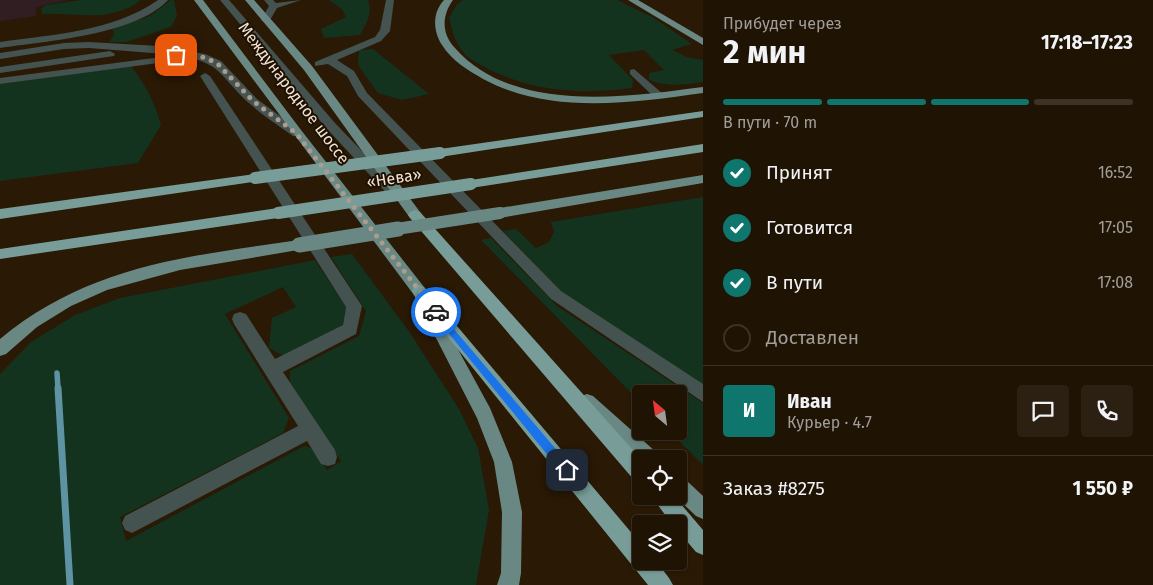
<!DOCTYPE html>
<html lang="ru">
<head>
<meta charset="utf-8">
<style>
	:root { --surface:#1f1304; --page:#2c2013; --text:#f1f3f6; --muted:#a19e9a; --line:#3c3226; --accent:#0f766e }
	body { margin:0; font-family:"Fira Sans",sans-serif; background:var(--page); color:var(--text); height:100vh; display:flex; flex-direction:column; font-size:19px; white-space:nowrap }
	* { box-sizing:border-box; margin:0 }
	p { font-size:16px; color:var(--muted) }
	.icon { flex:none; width:28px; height:28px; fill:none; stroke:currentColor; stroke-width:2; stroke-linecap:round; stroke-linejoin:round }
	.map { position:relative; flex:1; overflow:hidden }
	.sheet { display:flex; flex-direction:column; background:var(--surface); width:450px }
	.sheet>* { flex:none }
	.needle { width:32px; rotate:331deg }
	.tools { position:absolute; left:632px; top:385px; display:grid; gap:10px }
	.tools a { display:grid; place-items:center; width:55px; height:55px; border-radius:5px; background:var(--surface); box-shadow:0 1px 4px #0004,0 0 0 1px var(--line); font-size:25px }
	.pin { position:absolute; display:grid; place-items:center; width:42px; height:42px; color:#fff; margin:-21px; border-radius:10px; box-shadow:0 2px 8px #0006 }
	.courier { position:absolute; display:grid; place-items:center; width:50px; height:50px; margin:-25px; border:4px solid #1a73e8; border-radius:50%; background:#fff; color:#222; box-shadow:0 1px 6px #0007 }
	.overview em { font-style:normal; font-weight:700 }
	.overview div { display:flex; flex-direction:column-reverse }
	.overview { display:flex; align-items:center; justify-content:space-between; height:85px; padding:0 20px }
	h1 { font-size:32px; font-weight:700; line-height:38px }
	.bar { display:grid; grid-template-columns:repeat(4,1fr); gap:8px 5px; align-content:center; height:60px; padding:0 20px }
	.bar i { height:6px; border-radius:4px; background:var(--line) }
	.bar .on { background:var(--accent) }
	.bar p { grid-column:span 4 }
	.line { display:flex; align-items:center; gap:12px; padding:0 20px; border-top:1px solid var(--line) }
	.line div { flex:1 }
	.round { display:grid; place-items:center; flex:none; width:52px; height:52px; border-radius:5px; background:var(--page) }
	ol { padding:0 20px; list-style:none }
	li { display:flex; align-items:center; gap:15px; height:55px }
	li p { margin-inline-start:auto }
	li .icon { padding:5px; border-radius:50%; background:var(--accent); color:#fff; stroke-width:4 }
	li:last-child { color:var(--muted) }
	li i { width:28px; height:28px; border:2px solid var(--line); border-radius:50% }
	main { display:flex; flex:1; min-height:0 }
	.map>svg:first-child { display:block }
	.commercial { fill:#301e22 }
	.green { fill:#14331e }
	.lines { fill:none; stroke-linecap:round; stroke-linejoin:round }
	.stream-far1 { stroke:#5d93a2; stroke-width:5.5 }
	.stream { stroke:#5d93a2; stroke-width:7 }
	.minor { fill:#445250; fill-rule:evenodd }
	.major { fill:#698884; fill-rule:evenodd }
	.highway { fill:#789d98; fill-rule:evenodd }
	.major-bridge-far1 { stroke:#698884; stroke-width:12 }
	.major-bridge { stroke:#698884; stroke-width:15 }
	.highway-bridge { stroke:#789d98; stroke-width:12 }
	.route { fill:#1a73e8 }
	.done { stroke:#aa9d8e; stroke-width:5; stroke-dasharray:0 9 }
	.labels { text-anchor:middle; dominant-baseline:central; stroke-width:4; stroke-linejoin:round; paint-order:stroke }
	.street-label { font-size:16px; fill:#f0e4d8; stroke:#1f1000 }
</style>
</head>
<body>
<main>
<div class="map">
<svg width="703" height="585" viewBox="0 0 703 585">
	<rect width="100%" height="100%" fill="#291905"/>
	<!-- commercial -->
	<path class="commercial" d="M0,0H68L36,7V16L0,21Z"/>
	<!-- green -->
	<g class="green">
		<path d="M81,0H141C110,24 77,12 42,14L41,9L46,5Z"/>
		<path d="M171,0H174L177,16L171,27L126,42H109L114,35L113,29L150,16Z"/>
		<path d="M329,0H368C373,14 367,22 360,35L324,38L321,29L346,17L342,9Z"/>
		<path d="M463,0H617L654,18L692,44L672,50L687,57L703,60V82C683,85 668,87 649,80V73L664,70L644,50L609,55L633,80L632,88C581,95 525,91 479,64C474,61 467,58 464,53C455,43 452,30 449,18L457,4Z"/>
		<path d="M373,49L429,94L402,100L378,93L358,65L359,50Z"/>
		<path d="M131,66C145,84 155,103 161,125L138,163L0,181V84Z"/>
		<path d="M703,197V385L561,291L503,231L516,229L536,248L549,242L554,232L551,222Z"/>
		<path d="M491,238L557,306L703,403V465L669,431H679V394H641V403L481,240Z"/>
		<path d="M352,254L410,333L459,409L478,448L489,510L476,585H0V374L31,342L75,315L120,298L315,260L346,307L342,327L284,356L269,348L272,318L296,307L283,287L225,314L289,418L283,433L120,517L126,541L304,446L314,449L327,470L341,461L290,383V371L359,336L366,311L331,257Z"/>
	</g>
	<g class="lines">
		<!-- stream-far1 -->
		<path class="stream-far1" d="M57,373L58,389"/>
		<!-- stream -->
		<path class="stream" d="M58,388L70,585"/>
		<!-- minor -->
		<g class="minor">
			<path d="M158,0H168C136,35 46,41 0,48V42C54,34 112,32 158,0Z"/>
			<path d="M220,0H229L335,123L404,195L406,198L404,201H394L327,129Z"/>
			<path d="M264,0H273L276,3L301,0L277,8L269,22L266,23L261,20L269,6Z"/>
			<path d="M386,0H394L390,31L381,41L337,60L354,71L367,93L561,291L703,384V402L551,299L358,96L347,76L328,64L315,66V62L375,37L380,30Z"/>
			<path d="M89,42L159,46L205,54L221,61L257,99L303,133L301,136H293C278,125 262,115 249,103C218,75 223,63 177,55L182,58L181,60L0,84V78L177,55L89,48L64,49L0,59V53L64,43Z"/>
			<path d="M110,51L115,54L114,56L0,73V67Z"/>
			<path d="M634,69L663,94V98H655L630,74V70Z"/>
			<path d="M205,73L210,76L362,306L356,334L283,372L335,450L337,457L335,464L328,466L321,464L307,441L132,533L125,530L122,523L125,516L298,426L234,324L232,319L234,314L240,312L246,314L275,359L343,325L346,307L200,76Z"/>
		</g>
		<!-- major -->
		<g class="major">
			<path d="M194,0H203L301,130L424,287L490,408L512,462L522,512L521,573L519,585H497L501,573L502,512L494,462L477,418L414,295Z"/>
			<path d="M245,0H254L312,66L420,212L422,215L420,218H410L304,70Z"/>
			<path d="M444,0H453C442,15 441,34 455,48C513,114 626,97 703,87V93C630,103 551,115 483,79C468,70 452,61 442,45C433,31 432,13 444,0Z"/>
			<path d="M628,0H638L703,38V45Z"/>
			<path d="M703,175V183L500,218L493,213L500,208Z"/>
			<path d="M299,240L304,241L306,245L304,249L180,270L107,290L71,306L37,327L6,354L0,356V339C89,265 189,256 299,240Z"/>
			<path d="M587,394L593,396L656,452L658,459H641V464L581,408L578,402L581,396Z"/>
			<path d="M679,478L686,480L703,496V519L696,516L675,496H679Z"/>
		</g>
		<!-- highway -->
		<g class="highway">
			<path d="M703,111V117L440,157L434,153L440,149Z"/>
			<path d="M703,144V152L471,188L465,184L471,180Z"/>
			<path d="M255,174L261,178L259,181L0,219V209Z"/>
			<path d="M278,208L285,213L278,218L0,259V249Z"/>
			<path d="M415,210L420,212L641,459V482L634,480L410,218L408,215L410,212Z"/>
			<path d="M419,285L424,287L641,544V561H656L669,578L673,585H648L414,295L412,291L414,287Z"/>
			<path d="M651,496H674L703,530V555L696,552L679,532V524H672Z"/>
		</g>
		<!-- major-bridge-far1 -->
		<path class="major-bridge-far1" d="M390,230L500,213"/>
		<!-- major-bridge -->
		<path class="major-bridge" d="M299,245L398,229"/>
		<!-- highway-bridge -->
		<g class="highway-bridge">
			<path d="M255,178L440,153"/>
			<path d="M278,213L471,184"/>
		</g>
	</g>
	<!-- route -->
	<path class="route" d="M436,308L571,467V474H563L433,314V309Z"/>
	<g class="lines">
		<!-- done -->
		<path class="done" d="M176,55L200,56L217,63L253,101L296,133L436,312"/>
	</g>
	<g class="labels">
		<!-- street labels -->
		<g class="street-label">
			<text transform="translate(294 93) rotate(53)">Международное шоссе</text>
			<text transform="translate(394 178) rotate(-9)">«Нева»</text>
		</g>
	</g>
</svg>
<div class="tools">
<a><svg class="needle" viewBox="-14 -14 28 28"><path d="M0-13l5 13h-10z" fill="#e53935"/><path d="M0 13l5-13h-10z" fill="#a19e9a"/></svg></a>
<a><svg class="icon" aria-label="locate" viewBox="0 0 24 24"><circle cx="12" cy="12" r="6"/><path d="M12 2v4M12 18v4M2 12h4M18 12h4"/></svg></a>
<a><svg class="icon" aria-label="layers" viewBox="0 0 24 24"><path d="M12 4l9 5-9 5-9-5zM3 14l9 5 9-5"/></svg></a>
</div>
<div class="pin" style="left:176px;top:55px;background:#ea580c"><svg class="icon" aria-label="bag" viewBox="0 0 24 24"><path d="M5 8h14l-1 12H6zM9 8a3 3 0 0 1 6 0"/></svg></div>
<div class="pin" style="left:567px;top:470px;background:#1f2937"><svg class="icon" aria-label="home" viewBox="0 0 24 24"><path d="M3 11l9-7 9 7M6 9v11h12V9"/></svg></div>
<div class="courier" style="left:436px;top:312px"><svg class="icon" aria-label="car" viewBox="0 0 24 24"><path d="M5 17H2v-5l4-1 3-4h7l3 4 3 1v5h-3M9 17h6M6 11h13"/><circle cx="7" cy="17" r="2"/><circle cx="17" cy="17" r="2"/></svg></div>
</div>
<section class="sheet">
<div class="overview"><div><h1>2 мин</h1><p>Прибудет через</p></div><em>17:18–17:23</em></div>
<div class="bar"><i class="on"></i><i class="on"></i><i class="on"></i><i></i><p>В пути · 70 m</p></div>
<ol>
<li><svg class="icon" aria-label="check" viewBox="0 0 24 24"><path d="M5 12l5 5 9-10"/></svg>Принят<p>16:52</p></li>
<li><svg class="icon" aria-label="check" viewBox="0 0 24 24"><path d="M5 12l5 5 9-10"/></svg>Готовится<p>17:05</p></li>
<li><svg class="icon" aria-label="check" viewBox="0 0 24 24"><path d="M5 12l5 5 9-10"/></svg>В пути<p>17:08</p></li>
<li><i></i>Доставлен</li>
</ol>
<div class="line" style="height:90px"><b class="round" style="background:var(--accent);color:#fff">И</b><div><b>Иван</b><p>Курьер · 4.7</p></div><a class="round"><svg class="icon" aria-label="chat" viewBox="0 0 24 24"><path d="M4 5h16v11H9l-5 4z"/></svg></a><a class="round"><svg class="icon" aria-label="phone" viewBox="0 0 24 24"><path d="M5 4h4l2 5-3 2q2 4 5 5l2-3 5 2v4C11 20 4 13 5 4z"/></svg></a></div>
<div class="line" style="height:65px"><div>Заказ #8275</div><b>1 550 ₽</b></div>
</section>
</main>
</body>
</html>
